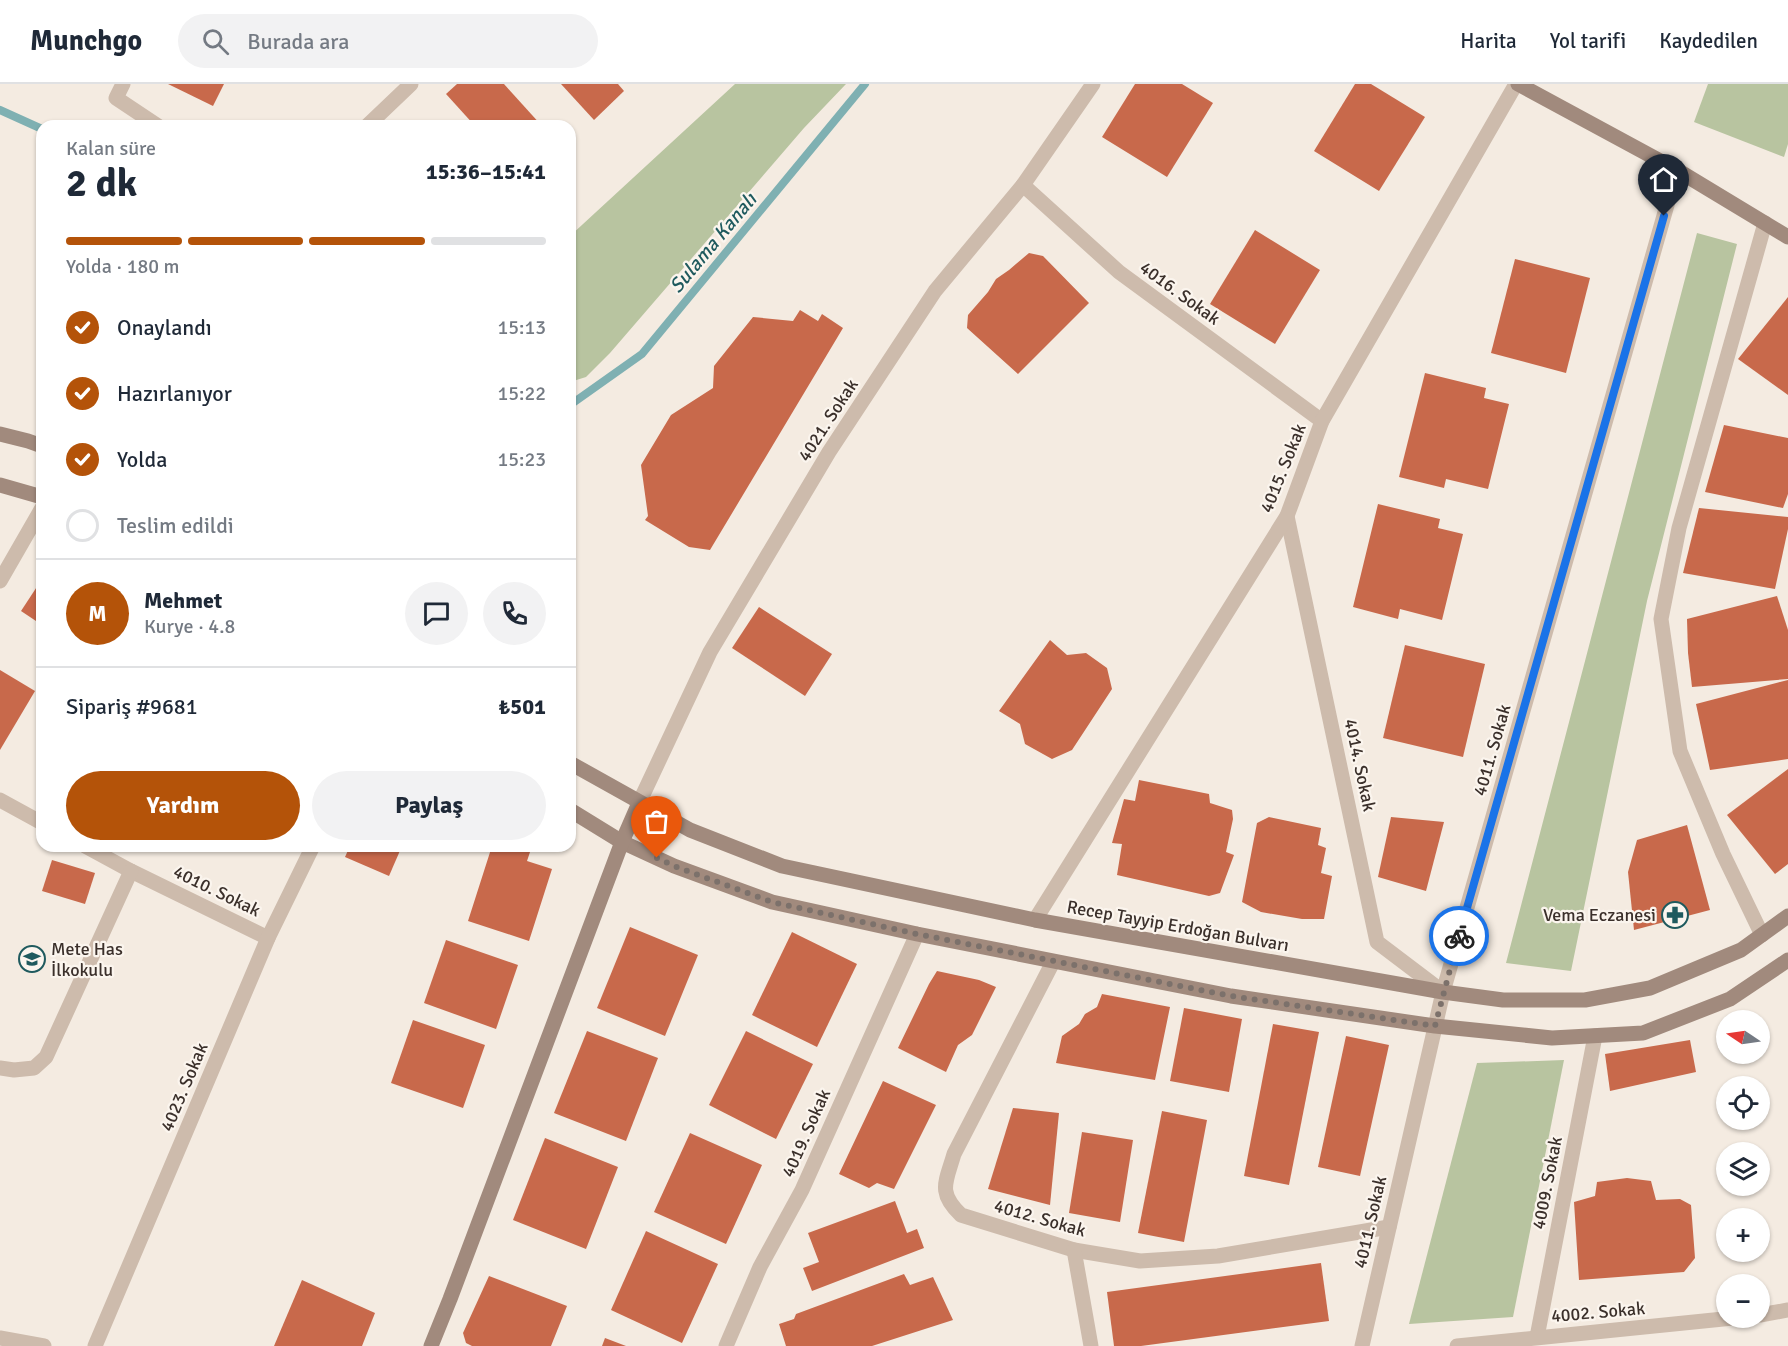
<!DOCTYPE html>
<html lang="tr">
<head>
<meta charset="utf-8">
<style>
	:root { --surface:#fff; --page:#f2f2f3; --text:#1f2937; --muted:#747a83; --line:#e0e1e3; --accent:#b45309 }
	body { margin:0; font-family:Signika,sans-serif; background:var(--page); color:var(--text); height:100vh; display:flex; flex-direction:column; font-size:22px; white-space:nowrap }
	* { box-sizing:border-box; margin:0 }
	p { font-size:20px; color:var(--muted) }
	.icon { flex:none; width:33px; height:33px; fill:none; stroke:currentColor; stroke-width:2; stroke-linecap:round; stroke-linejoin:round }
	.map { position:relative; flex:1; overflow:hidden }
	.panel { position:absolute; left:36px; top:36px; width:540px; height:732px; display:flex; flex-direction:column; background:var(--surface); border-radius:18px; box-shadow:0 2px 4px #0004 }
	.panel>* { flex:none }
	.needle { width:39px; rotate:283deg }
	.fabs { position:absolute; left:1716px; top:926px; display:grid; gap:12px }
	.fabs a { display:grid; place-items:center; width:54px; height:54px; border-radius:50%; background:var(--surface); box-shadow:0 2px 4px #0004; font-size:30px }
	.pin { position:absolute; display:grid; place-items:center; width:51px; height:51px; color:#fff; margin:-62px -26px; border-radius:50% 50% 50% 0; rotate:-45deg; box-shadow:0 0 6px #0007 }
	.pin .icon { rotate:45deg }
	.courier { position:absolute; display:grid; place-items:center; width:60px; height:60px; margin:-30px; border:4px solid #1a73e8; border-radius:50%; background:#fff; color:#222; box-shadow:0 2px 8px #0007 }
	.overview em { font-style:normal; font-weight:800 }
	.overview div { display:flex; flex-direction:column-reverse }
	.overview { display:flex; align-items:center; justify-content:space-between; height:102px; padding:0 30px }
	h1 { font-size:39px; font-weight:800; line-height:45px }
	.bar { display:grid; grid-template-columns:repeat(4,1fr); gap:9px 6px; align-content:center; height:72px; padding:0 30px }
	.bar i { height:8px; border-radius:4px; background:var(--line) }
	.bar .on { background:var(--accent) }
	.bar p { grid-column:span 4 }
	.line { display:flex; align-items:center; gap:15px; padding:0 30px; border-top:2px solid var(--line) }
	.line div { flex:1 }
	.round { display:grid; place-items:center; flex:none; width:63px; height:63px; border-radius:32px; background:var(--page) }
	ol { padding:0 30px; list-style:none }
	li { display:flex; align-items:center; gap:18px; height:66px }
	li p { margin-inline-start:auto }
	li .icon { padding:6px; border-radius:50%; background:var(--accent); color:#fff; stroke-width:4 }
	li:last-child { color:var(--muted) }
	li i { width:33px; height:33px; border:3px solid var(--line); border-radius:50% }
	.cta { display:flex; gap:12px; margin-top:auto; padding:12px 30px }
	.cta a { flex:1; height:69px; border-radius:36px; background:var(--accent); color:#fff; font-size:24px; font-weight:800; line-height:69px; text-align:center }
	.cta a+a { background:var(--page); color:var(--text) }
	header { display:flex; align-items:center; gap:36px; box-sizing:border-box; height:84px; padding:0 30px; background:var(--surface); border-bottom:2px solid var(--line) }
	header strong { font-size:28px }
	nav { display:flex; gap:33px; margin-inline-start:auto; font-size:21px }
	.search { width:420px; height:54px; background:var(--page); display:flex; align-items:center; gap:15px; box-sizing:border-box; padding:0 21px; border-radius:33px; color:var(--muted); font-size:22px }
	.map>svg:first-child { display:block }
	.green { fill:#b8c4a0 }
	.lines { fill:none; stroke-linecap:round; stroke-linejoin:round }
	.stream { stroke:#7fb0b2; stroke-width:8 }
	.building { fill:#c8694b }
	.street { stroke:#cdbbac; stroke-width:15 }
	.secondary { stroke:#a18a7d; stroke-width:15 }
	.done { stroke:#7c716b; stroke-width:6; stroke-dasharray:0 10.8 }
	.route { stroke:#1a73e8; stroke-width:8 }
	.labels { text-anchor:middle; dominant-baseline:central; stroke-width:4.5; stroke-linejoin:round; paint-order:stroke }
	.street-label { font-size:18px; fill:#3b302b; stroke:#fbf5ee }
	.poi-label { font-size:18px; fill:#3b302b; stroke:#fbf5ee; text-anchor:end }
	.water-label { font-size:20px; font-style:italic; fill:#1f5a5e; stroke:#fbf5ee }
</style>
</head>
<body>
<header>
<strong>Munchgo</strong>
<div class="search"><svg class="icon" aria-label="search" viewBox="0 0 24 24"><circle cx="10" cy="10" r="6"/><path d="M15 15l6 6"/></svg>Burada ara</div>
<nav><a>Harita</a><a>Yol tarifi</a><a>Kaydedilen</a></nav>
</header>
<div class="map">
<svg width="1788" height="1262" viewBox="0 0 1788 1262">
	<rect width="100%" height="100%" fill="#f4ebe1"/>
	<!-- green -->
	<g class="green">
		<path d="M735,0H846L804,44L610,269L586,293L570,298V152Z"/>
		<path d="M1708,0H1788V60L1784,73L1694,38Z"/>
		<path d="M1697,149L1737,160L1647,517L1571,887L1506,879Z"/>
		<path d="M1564,976L1513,1233L1409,1240L1477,979Z"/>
	</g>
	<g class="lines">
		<!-- stream -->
		<g class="stream">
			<path d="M0,26L42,45"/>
			<path d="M570,321L642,270L865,0"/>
		</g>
	</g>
	<!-- building -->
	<g class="building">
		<path d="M168,0H224L213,22Z"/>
		<path d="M457,0H504L542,42H475L446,10Z"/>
		<path d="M561,0H618L624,7L594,36Z"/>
		<path d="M1135,0H1182L1213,19L1167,93L1102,53Z"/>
		<path d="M1355,0H1371L1425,33L1379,107L1314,67Z"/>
		<path d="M1255,146L1320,186L1275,260L1210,220Z"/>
		<path d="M1029,169L1043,172L1089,219L1018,290L967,244L968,231L988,208L996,195L1009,186Z"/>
		<path d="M1515,175L1590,194L1566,289L1491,269Z"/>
		<path d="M1788,213V311L1738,275Z"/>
		<path d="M800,226L818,237L822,230L843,244L710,466L689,463L645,436L648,432L641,381L671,331L713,304L714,282L753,233L793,237Z"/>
		<path d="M1425,289L1486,304L1484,314L1509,320L1488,405L1446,395L1444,404L1399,393Z"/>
		<path d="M1724,341L1788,354V410L1783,424L1705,408Z"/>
		<path d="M1378,420L1440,435L1438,444L1463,450L1442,536L1400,525L1398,535L1353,523Z"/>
		<path d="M1699,424L1788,433V445L1775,505L1683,489Z"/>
		<path d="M42,495V541L21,527Z"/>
		<path d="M1777,512L1788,546V595L1692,603L1688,569L1687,535Z"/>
		<path d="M759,523L832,570L805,612L732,564Z"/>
		<path d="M1050,556L1067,571L1086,569L1107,584L1112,605L1072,666L1052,675L1025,660L1020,640L999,627Z"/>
		<path d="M1405,561L1485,580L1463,673L1383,654Z"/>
		<path d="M0,586L35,607L0,666Z"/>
		<path d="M1788,596V675L1710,686L1696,620Z"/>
		<path d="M1788,685V780L1775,790L1727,731Z"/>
		<path d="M1139,696L1209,710L1210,719L1232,726L1233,735L1226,768L1234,771L1220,809L1209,812L1117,791L1122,760L1112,759L1124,715L1135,717Z"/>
		<path d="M1269,733L1321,744L1318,761L1326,764L1321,789L1332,792L1324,835H1302L1261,828L1242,818L1257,739Z"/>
		<path d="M1391,733L1444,738L1426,807L1378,793Z"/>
		<path d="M1687,741L1710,826L1634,846L1628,788L1637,756Z"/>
		<path d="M350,762H402L389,792L345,773Z"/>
		<path d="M492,762H532L527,777L552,785L529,857L468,837Z"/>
		<path d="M52,776L95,789L85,820L42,807Z"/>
		<path d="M630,843L698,871L665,952L597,924Z"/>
		<path d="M792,848L857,880L817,963L752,931Z"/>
		<path d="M446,856L518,881L496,945L424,919Z"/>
		<path d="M937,887L979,896L996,903L972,951L958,961L946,988L898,964L929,900Z"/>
		<path d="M1102,910L1170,923L1155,996L1056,979L1062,952L1079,940L1085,930L1097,923Z"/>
		<path d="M1184,924L1242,935L1229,1008L1170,997Z"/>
		<path d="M413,936L485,961L463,1024L391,999Z"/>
		<path d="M1273,940L1319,948L1289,1101L1244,1092Z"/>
		<path d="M587,947L658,974L626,1057L554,1029Z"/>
		<path d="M746,947L813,980L776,1055L709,1021Z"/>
		<path d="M1346,952L1389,961L1360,1092L1318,1083Z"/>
		<path d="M1690,956L1696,988L1610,1007L1605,970Z"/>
		<path d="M883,997L936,1021L894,1105L877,1099L869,1104L839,1090Z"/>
		<path d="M1013,1024L1059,1029L1050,1121L988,1105Z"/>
		<path d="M1162,1027L1207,1036L1184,1158L1138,1149Z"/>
		<path d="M1082,1048L1133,1056L1120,1138L1069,1129Z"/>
		<path d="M690,1049L762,1081L726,1160L654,1128Z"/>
		<path d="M545,1054L618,1083L586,1165L513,1136Z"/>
		<path d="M1627,1094L1651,1097L1656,1116L1680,1115L1691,1121L1695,1174L1684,1188L1579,1196L1574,1118L1595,1112L1597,1098Z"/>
		<path d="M895,1117L907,1149L917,1145L924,1164L812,1207L803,1184L819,1178L808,1149Z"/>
		<path d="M646,1147L718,1180L682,1259L611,1226Z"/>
		<path d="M1321,1179L1329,1237L1141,1262H1114L1107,1208Z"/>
		<path d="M904,1190L910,1201L933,1193L953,1236L872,1262H786L779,1240L794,1235L796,1230Z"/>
		<path d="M489,1192L567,1222L551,1262H472L466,1259L463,1249Z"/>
		<path d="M302,1196L375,1229L362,1262H274Z"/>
		<path d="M605,1254L626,1262H602Z"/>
	</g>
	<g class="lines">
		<!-- street -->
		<g class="street">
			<path d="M123,0L116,14L158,42"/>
			<path d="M367,42L411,0"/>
			<path d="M1023,101L1119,188L1322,337"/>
			<path d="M1287,432L1377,858L1443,908"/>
			<path d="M0,497L42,424"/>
			<path d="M0,716L42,739"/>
			<path d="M639,719L710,568L829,368L935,207L1023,101L1093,0"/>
			<path d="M85,762L131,787L268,854"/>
			<path d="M1035,836L1287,432L1322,337L1516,0"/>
			<path d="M1762,851L1723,770L1680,667L1661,535L1679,444L1765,139"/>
			<path d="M1053,878L954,1070C946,1098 937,1108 961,1131L1074,1166L1140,1177L1218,1172L1389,1143"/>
			<path d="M0,984L14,986L34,984L46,973L131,787"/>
			<path d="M1074,1166L1091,1262"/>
			<path d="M1760,1231L1788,1226"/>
			<path d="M1537,1253L1595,952"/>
			<path d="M0,1254L44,1262"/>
			<path d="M95,1262L268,854L313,762"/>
			<path d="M726,1262L760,1183L802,1106L917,850"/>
			<path d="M1362,1262L1443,908L1677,86"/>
			<path d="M1457,1262L1743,1233"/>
		</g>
		<!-- secondary -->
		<g class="secondary">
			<path d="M1518,0L1677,86L1788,153"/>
			<path d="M0,350L28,357L42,362"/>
			<path d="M0,401L42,413"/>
			<path d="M570,679L690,746L782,782L1035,836L1443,908L1503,916H1585L1650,904L1741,866L1788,832"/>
			<path d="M570,726L622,758L674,782L772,818L917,850L1231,912L1435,942L1552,954L1643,949L1730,915L1788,876"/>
			<path d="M431,1262L450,1215L622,758L639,719"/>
		</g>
	</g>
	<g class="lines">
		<!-- done -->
		<path class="done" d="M657,774L674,782L772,818L917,850L1231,912L1435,942L1459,852"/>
		<!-- route -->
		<path class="route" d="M1459,852L1664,132"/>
	</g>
	<!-- icons -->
	<defs>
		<symbol id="pharmacy-ring" viewBox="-11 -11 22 22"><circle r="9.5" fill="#fbf5ee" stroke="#1f5a5e" stroke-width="1.5"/><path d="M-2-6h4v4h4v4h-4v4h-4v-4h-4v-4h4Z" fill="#1f5a5e"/></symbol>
		<symbol id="school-ring" viewBox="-11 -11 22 22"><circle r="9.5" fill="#fbf5ee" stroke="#1f5a5e" stroke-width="1.5"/><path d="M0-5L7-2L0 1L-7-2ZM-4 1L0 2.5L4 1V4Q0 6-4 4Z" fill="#1f5a5e"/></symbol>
	</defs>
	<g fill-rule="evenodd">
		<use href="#pharmacy-ring" x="1660" y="816" width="30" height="30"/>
		<use href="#school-ring" x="17" y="860" width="30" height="30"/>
	</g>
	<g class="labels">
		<!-- street labels -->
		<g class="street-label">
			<text transform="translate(1180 209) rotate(36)">4016. Sokak</text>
			<text transform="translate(828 336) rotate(-57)">4021. Sokak</text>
			<text transform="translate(1283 384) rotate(-68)">4015. Sokak</text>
			<text transform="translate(1492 666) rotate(-74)">4011. Sokak</text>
			<text transform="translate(1360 681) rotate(78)">4014. Sokak</text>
			<text transform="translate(217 807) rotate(26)">4010. Sokak</text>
			<text transform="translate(1178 842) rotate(10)">Recep Tayyip Erdoğan Bulvarı</text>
			<text transform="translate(184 1003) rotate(-67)">4023. Sokak</text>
			<text transform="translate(806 1049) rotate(-66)">4019. Sokak</text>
			<text transform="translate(1547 1099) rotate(-79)">4009. Sokak</text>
			<text transform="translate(1040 1134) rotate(16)">4012. Sokak</text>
			<text transform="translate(1370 1138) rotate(-77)">4011. Sokak</text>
			<text transform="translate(1598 1228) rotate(-5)">4002. Sokak</text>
		</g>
		<!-- poi labels -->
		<g class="poi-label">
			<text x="1656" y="831">Vema Eczanesi</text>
			<text x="51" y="865" text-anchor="start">Mete Has<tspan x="51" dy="21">İlkokulu</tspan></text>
		</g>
		<!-- water labels -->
		<g class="water-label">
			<text transform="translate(713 159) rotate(-50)">Sulama Kanalı</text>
		</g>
	</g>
</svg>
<div class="fabs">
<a><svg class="needle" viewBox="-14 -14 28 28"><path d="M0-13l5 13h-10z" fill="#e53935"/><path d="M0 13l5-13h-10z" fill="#747a83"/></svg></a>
<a><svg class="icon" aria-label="locate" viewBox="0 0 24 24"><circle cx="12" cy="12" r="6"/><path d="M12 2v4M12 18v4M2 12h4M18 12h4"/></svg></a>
<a><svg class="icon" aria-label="layers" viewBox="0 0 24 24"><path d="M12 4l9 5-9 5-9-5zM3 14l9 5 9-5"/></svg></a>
<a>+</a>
<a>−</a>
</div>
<div class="pin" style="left:657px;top:774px;background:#ea580c"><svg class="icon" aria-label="bag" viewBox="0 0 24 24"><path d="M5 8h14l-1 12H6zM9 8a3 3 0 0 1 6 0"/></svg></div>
<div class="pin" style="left:1664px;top:132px;background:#1f2937"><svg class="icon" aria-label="home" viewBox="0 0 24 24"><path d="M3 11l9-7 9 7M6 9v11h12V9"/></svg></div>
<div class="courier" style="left:1459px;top:852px"><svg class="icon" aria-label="bike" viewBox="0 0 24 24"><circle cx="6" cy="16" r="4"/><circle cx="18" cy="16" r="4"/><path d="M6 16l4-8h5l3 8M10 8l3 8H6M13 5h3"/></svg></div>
<section class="panel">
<div class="overview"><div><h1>2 dk</h1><p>Kalan süre</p></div><em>15:36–15:41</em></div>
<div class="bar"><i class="on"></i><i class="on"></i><i class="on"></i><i></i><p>Yolda · 180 m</p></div>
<ol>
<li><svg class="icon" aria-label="check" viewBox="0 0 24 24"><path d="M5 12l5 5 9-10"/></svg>Onaylandı<p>15:13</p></li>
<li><svg class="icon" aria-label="check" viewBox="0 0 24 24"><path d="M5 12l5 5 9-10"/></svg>Hazırlanıyor<p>15:22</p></li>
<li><svg class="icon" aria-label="check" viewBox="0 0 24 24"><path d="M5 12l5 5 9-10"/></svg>Yolda<p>15:23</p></li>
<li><i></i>Teslim edildi</li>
</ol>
<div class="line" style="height:108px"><b class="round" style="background:var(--accent);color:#fff">M</b><div><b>Mehmet</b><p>Kurye · 4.8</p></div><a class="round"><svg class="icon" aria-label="chat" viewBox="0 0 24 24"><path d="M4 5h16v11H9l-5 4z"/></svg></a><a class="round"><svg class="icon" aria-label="phone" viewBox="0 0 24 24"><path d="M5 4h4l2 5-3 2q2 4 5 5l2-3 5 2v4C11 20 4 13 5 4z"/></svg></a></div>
<div class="line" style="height:78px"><div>Sipariş #9681</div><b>₺501</b></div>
<div class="cta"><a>Yardım</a><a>Paylaş</a></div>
</section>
</div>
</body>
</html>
